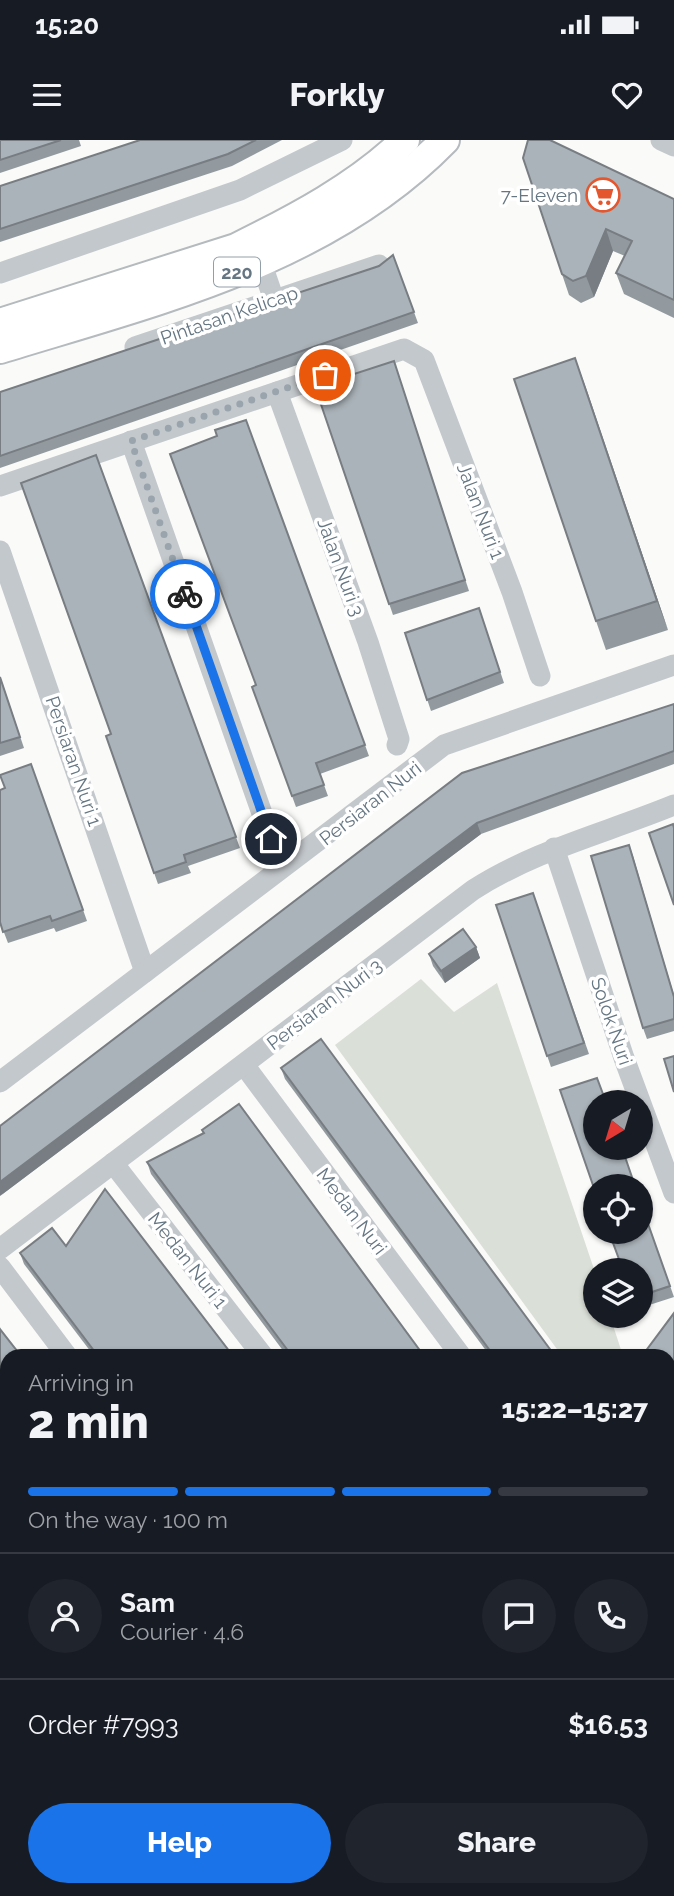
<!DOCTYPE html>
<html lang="en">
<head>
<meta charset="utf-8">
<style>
	:root { --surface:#171b24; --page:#20242c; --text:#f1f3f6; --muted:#9ea1a6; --line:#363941; --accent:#1a73e8 }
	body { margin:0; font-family:Raleway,sans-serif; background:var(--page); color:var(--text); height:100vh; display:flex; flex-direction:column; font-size:26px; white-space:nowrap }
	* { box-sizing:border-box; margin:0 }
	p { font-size:23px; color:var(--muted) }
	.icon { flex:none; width:38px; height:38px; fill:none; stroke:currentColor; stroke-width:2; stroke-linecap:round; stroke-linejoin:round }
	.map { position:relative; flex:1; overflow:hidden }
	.sheet { position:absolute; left:0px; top:1209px; width:676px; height:548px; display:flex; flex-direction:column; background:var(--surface); border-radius:21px 21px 0 0; box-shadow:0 2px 5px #0004 }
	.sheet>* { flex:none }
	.needle { width:46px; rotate:218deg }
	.buttons { position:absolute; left:583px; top:950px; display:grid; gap:14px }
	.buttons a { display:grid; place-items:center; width:70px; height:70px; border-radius:50%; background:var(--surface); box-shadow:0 2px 5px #0004; font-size:35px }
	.pin { position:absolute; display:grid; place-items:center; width:60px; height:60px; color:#fff; margin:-30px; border:4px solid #fff; border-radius:50%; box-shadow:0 2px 7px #0007 }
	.courier { position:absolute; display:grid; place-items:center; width:70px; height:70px; margin:-35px; border:5px solid #1a73e8; border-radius:50%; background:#fff; color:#222; box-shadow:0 2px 9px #0007 }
	.headline em { font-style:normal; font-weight:800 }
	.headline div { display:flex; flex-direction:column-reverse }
	.headline { display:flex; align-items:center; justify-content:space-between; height:119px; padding:0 28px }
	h1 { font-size:46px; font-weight:800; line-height:52px }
	.bar { display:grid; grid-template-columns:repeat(4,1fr); gap:10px 7px; align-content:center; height:84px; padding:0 28px }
	.bar i { height:9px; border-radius:5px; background:var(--line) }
	.bar .on { background:var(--accent) }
	.bar p { grid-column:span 4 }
	.line { display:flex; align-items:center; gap:18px; padding:0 28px; border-top:2px solid var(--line) }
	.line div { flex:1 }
	.round { display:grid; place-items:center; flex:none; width:74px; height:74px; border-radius:37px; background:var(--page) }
	.button { display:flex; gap:14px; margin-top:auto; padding:14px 28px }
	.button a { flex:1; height:80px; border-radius:42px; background:var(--accent); color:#fff; font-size:28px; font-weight:800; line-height:80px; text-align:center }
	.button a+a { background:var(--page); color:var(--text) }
	.status { display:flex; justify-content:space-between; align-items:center; height:49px; padding:0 35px; background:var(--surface); direction:ltr }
	.status svg { height:19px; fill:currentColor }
	header { display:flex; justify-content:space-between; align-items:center; height:91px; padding:0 28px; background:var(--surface); font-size:32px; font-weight:800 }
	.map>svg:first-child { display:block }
	.green { fill:#dadfd7 }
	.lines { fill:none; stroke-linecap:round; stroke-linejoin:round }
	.major-casing { stroke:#b5babe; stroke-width:32 }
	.minor { stroke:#c3c8cc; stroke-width:21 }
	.major { stroke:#fff; stroke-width:28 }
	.wall { fill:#929a9f }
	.shaded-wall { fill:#777d82 }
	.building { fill:#aab3b9; stroke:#777d82; stroke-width:2 }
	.done { stroke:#99a4ac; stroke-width:7; stroke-dasharray:0 12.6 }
	.route { stroke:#1a73e8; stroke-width:9 }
	.labels { text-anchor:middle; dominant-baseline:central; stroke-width:7; stroke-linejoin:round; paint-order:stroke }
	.shield { fill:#fff; stroke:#939fa8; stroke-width:2 }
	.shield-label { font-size:18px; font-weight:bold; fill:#657683 }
	.poi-label { font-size:19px; fill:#657683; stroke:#fff; text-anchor:end }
	.street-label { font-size:19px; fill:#657683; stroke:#fff }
</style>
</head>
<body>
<div class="status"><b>15:20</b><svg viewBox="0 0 49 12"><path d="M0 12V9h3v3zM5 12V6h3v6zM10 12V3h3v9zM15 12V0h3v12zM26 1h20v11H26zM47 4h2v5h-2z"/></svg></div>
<header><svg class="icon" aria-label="menu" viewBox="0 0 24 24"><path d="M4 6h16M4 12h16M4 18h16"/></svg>Forkly<svg class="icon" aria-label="heart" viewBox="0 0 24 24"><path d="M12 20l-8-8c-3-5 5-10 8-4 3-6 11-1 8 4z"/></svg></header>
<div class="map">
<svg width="674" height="1756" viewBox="0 0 674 1756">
	<rect width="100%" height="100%" fill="#fafaf8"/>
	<!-- green -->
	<path class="green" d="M421,839L454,872L497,843L595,1132V1176H610L623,1216H562L335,905Z"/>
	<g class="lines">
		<defs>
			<g id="major">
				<path d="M0,183L236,108C295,79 358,46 405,0"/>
				<path d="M0,209C156,161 327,121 445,0"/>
			</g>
		</defs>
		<!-- major casing -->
		<use href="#major" class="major-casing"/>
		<!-- minor -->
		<g class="minor">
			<path d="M661,0L674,6"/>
			<path d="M261,122L274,160"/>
			<path d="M0,133L240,50L342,0"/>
			<path d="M135,207L379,125"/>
			<path d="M277,252L368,502L399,599L397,605"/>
			<path d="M131,301L271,699"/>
			<path d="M0,346L404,209L424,220L512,452L540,536"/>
			<path d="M0,411L145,832"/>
			<path d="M554,708L624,918L674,1053"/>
			<path d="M244,925L461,1216"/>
			<path d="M0,942L444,605L674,525"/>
			<path d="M113,1023L263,1216"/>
			<path d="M0,1109L473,750C535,710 606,693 674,665"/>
			<path d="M0,1127L67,1216"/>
			<path d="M668,1299L674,1303"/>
			<path d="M0,1389L7,1399"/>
			<path d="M668,1568L674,1563"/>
			<path d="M668,1596L674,1592"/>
			<path d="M239,1756L255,1750"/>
			<path d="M303,1756L325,1750"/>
		</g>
		<!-- major -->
		<use href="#major" class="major"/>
	</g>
	<!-- wall -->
	<g class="wall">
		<path d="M0,0H79L81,6L0,33Z"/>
		<path d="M140,0H282L232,26L0,102V46Z"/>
		<path d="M523,18L674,59V178L624,154L616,133L625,116L613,111L594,157L581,163L569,155Z"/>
		<path d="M393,115L418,183L0,328V252L379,126Z"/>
		<path d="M575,218L668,490L606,510L596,481Z"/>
		<path d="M398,233L469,451L393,475L313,241L345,237Z"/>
		<path d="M96,315L240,708L188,726L191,733L158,744L106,596L111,594Z"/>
		<path d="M479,468L504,543L431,571L405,493Z"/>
		<path d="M0,537L24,608L0,616Z"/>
		<path d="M252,547L365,605L369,616L320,634L328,656L296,667Z"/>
		<path d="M674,564V624L481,694L0,1056L462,633Z"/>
		<path d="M31,624L87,781L56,792L54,788L8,803L0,782L5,648Z"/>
		<path d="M629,705L674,855V891L647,899L643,888Z"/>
		<path d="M533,753L589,914L551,927L496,765Z"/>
		<path d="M476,807L480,818L445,843L433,826L429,814Z"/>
		<path d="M281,928L555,1216H490L285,939Z"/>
		<path d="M202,990L424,1216H287L151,1034L147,1022L203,994Z"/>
		<path d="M640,1061L674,1157L640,1168Z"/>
		<path d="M66,1106L233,1216H94L24,1124L20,1113Z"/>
		<path d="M674,1173V1277L668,1273V1216Z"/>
		<path d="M0,1189L7,1216V1357L0,1347Z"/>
		<path d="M668,1333L674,1337V1394L668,1390Z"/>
		<path d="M0,1446L7,1455V1511L5,1514L0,1507Z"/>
	</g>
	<!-- shaded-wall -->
	<g class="shaded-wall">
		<path d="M606,89L613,111L594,157L586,136Z"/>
		<path d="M575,218L586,248L668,490L657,461Z"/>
		<path d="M477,683L481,694L0,1056V1042Z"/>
		<path d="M629,705L633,716L674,857Z"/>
		<path d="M476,807L480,818L445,843L441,831Z"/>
		<path d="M7,1493V1511L5,1514L1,1503Z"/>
	</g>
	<!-- building -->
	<g class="building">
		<path d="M0,0H61L0,20Z"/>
		<path d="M140,0H256L228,14L0,89V46Z"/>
		<path d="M528,0H550L674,59V160L616,133L632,101L606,89L586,136L573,141L562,134L523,18Z"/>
		<path d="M393,115L414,172L0,316V252L379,126Z"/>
		<path d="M575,218L657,461L596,481L514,239Z"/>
		<path d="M394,221L465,440L389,464L313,241L344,231L345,237Z"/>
		<path d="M246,280L365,605L316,623L324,645L292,656L252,547L256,545L170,314L217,296L215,290Z"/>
		<path d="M96,315L236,697L184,715L186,722L154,733L106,596L111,594L21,343Z"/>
		<path d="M479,468L500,532L427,560L405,493Z"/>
		<path d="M0,537L20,597L0,603Z"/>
		<path d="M674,564V611L477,683L0,1042V986L462,633Z"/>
		<path d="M31,624L83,770L52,781L50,776L3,792L0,782V650L5,648L0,635Z"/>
		<path d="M673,684L674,688V765L649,693Z"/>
		<path d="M629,705L674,857V879L643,888L591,716Z"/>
		<path d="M533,753L584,903L547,916L496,765Z"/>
		<path d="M463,789L476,807L441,831L429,814Z"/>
		<path d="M321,899L555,1216H494L281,928Z"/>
		<path d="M674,916V952L664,919Z"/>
		<path d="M597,938L606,962H595V1008H622L635,1046H595V1051L560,950Z"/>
		<path d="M239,964L424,1216H292L147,1022L204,993L202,990Z"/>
		<path d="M105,1049L233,1216H98L20,1113L52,1088L66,1106Z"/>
		<path d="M640,1061L670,1146L640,1156V1130H623L609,1092H640Z"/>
		<path d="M674,1173V1269L668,1264V1216H642Z"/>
		<path d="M0,1189L21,1216H7V1351L0,1341Z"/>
		<path d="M668,1333L674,1337V1386L668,1382Z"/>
		<path d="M0,1446L7,1455V1493L1,1503L0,1501Z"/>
	</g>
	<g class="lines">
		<!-- done -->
		<path class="done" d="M185,454L131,301L325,235"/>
		<!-- route -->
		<path class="route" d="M185,454L271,699"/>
	</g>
	<!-- icons -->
	<defs>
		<symbol id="supermarket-ring" viewBox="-11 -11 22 22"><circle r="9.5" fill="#fff" stroke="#e4572e" stroke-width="1.5"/><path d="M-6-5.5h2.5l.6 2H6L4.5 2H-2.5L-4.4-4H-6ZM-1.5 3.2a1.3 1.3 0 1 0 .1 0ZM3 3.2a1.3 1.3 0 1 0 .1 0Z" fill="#e4572e"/></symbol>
	</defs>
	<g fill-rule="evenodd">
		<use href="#supermarket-ring" x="584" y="36" width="38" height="38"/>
	</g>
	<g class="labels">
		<!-- shield labels -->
		<rect class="shield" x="214" y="117.5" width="46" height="29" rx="5"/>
		<g class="shield-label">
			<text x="237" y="132">220</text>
		</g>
		<!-- poi labels -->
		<g class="poi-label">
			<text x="578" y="55">7-Eleven</text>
		</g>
		<!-- street labels -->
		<g class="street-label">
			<text transform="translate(229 175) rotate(-19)">Pintasan Kelicap</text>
			<text transform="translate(481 371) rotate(69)">Jalan Nuri 1</text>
			<text transform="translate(341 427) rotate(70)">Jalan Nuri 3</text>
			<text transform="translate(74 621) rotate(71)">Persiaran Nuri 1</text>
			<text transform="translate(370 663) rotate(-38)">Persiaran Nuri</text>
			<text transform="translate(324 864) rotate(-37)">Persiaran Nuri 3</text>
			<text transform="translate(612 881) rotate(71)">Solok Nuri</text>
			<text transform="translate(352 1071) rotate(53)">Medan Nuri</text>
			<text transform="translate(188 1120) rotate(52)">Medan Nuri 1</text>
		</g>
	</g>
</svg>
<div class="buttons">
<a><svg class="needle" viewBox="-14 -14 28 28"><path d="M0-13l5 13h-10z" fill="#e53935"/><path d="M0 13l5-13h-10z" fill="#9ea1a6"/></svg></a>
<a><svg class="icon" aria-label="locate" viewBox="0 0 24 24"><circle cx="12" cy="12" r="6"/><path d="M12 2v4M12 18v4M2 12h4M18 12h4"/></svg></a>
<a><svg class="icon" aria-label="layers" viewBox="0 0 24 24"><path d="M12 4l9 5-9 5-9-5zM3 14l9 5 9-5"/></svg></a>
</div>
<div class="pin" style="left:325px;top:235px;background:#ea580c"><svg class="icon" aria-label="bag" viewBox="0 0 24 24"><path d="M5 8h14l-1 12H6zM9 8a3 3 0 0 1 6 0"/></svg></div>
<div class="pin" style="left:271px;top:699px;background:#1f2937"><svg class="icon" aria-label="home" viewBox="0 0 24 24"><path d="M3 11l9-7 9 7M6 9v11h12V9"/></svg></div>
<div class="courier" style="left:185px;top:454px"><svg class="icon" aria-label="bike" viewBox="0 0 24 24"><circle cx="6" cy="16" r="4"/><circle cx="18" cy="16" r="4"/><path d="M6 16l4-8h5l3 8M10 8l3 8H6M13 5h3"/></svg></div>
<section class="sheet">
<div class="headline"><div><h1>2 min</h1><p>Arriving in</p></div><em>15:22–15:27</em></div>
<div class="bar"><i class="on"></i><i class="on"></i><i class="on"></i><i></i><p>On the way · 100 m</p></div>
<div class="line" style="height:126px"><a class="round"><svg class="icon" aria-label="person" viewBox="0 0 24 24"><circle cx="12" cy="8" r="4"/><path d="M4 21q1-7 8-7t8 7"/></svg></a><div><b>Sam</b><p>Courier · 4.6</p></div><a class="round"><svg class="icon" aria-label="chat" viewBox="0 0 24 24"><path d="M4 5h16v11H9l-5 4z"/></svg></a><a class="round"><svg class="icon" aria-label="phone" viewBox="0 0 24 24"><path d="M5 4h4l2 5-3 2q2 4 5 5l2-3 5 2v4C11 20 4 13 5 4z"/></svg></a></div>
<div class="line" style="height:91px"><div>Order #7993</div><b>$16.53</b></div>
<div class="button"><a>Help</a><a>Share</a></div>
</section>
</div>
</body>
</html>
